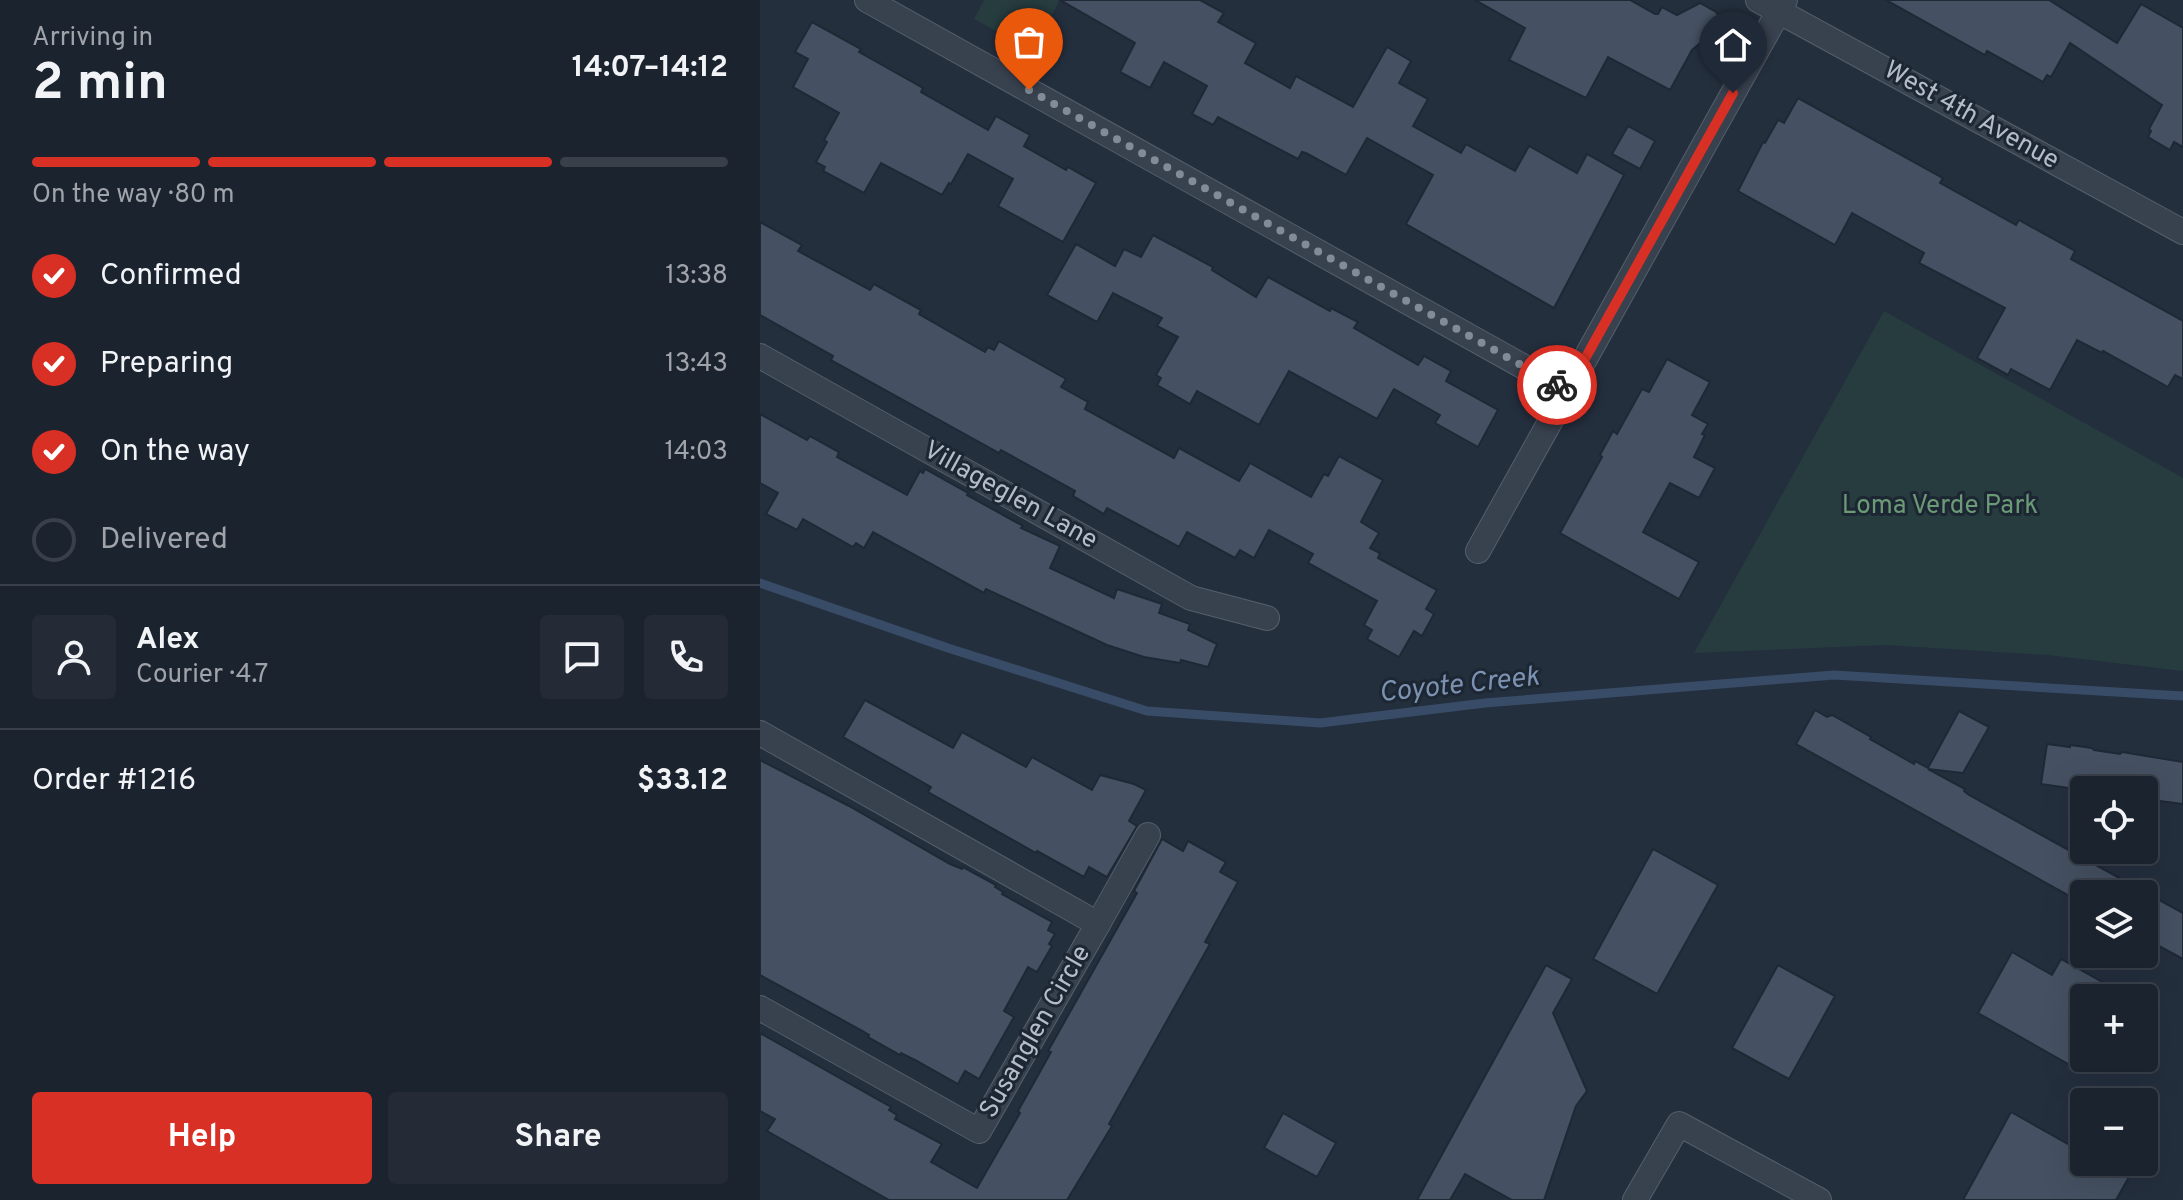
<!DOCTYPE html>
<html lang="en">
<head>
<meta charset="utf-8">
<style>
	:root { --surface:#1b232e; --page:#242b36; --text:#f1f3f6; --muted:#a0a4aa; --line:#39404a; --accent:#d93025 }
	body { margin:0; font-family:Overpass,sans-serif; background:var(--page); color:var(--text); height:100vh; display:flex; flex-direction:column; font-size:30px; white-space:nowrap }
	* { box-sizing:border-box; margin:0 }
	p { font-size:26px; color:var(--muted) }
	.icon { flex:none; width:44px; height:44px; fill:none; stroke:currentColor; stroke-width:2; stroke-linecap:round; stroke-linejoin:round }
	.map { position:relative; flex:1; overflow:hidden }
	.side { display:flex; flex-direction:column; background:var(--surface); width:760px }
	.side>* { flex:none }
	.buttons { position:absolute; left:1310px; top:776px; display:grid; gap:16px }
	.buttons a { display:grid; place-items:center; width:88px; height:88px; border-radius:8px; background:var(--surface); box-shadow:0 8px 32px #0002,0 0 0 2px var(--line); font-size:40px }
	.pin { position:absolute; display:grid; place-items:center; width:68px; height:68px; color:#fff; margin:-82px -34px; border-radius:50% 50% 50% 0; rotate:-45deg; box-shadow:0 0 8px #0007 }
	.pin .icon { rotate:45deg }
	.courier { position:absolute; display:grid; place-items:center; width:80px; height:80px; margin:-40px; border:6px solid #d93025; border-radius:50%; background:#fff; color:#222; box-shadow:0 2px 10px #0007 }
	.headline em { font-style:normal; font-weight:700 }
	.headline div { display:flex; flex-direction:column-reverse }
	.headline { display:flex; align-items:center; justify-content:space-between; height:136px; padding:0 32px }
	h1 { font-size:52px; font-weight:700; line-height:60px }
	.bar { display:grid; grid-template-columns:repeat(4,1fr); gap:12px 8px; align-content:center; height:96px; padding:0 32px }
	.bar i { height:10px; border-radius:6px; background:var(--line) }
	.bar .current { background:var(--accent) }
	.bar p { grid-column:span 4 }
	.line { display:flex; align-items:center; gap:20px; padding:0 32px; border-top:2px solid var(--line) }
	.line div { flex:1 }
	.round { display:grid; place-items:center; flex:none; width:84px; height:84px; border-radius:8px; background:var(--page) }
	ol { padding:0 32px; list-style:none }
	li { display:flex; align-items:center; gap:24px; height:88px }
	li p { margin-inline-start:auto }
	li .icon { padding:8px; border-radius:50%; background:var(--accent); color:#fff; stroke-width:4 }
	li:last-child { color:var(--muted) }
	li i { width:44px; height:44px; border:4px solid var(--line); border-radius:50% }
	.primary-button { display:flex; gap:16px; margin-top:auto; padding:16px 32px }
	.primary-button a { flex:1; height:92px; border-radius:8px; background:var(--accent); color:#fff; font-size:32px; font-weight:700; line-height:92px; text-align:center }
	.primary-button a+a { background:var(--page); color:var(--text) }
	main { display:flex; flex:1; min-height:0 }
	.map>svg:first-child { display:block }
	.green { fill:#263c3f }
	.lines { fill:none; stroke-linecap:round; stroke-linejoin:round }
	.stream { stroke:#394c67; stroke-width:9 }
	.building { fill:#455162; stroke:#1f2835; stroke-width:2 }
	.street-casing { stroke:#565f6c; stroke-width:26 }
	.street { stroke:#38414e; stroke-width:24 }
	.done { stroke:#828b98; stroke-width:8; stroke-dasharray:0 14.4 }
	.route { stroke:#d93025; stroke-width:10 }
	.labels { text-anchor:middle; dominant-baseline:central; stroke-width:6; stroke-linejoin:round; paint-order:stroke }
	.street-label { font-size:26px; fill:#b4bcc9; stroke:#1d2633 }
	.park-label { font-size:26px; fill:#6b9a76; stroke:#1d2633 }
	.water-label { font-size:28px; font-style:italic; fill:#7c92b1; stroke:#1d2633 }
</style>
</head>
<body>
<main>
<section class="side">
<div class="headline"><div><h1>2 min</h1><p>Arriving in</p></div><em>14:07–14:12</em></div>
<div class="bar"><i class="current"></i><i class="current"></i><i class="current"></i><i></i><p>On the way · 80 m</p></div>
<ol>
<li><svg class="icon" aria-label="check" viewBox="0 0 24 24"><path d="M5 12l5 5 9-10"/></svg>Confirmed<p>13:38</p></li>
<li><svg class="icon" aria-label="check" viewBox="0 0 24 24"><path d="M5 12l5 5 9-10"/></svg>Preparing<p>13:43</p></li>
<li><svg class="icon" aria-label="check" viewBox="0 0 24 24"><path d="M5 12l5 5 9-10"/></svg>On the way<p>14:03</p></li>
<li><i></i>Delivered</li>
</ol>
<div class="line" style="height:144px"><a class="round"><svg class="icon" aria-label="person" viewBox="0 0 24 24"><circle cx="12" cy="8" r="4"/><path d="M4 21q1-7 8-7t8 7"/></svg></a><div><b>Alex</b><p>Courier · 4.7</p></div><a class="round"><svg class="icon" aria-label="chat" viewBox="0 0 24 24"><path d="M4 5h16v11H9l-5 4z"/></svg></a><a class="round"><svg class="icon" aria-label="phone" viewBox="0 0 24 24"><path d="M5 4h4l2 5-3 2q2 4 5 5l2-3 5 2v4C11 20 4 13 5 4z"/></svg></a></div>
<div class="line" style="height:104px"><div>Order #1216</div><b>$33.12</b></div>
<div class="primary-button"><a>Help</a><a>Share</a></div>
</section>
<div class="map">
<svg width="1423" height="1200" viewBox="0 0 1423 1200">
	<rect width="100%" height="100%" fill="#242f3e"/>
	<!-- green -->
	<g class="green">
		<path d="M224,0H300L272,51L214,19Z"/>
		<path d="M1124,311L1423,478V671L1288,655L1125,645L934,653Z"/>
	</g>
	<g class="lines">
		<!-- stream -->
		<path class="stream" d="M0,583L188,648L387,711L560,723L725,703L1074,675L1423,696"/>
	</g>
	<!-- building -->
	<g class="building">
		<path d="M300,0H440L464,13L458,22L496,43L485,63L530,88L536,76L593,107L627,47L651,61L639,83L668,99L653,126L701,153L706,144L755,171L769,146L817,173L827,154L864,175L794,308L646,224L673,175L607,138L586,175L546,153L542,152L538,159L458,117L453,125L432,114L447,86L404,62L390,88L360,72L375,43Z"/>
		<path d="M715,0H870L895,14H898L902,7L917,15L940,3L956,12L964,24L932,50L910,90L848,57L826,98L749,60L765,28Z"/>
		<path d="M1126,0H1289L1357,43L1381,4L1423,28V147L1414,142L1410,150L1388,137L1391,131L1389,129L1402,105L1310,43L1291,77L1287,75L1283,82L1227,51L1225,55Z"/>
		<path d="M52,22L101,49L99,52L163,88L161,92L228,130L236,116L270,135L264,146L306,170L308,167L336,183L303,242L238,206L253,179L208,154L191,184L189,183L182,195L121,163L104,193L63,171L65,167L56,162L67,142L64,140L79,113L33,87L48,59L35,52Z"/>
		<path d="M1038,98L1183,178L1180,183L1256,225L1259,220L1315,251L1311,259L1423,321V379L1415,375L1408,387L1343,351L1342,353L1317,340L1290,390L1251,369L1248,375L1217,358L1245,308L1159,263L1164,253L1092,213L1075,245L978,191L1003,142L1005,143L1018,120L1024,123Z"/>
		<path d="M868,126L895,141L880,169L852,154Z"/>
		<path d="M0,222L42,245L38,251L110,290L114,284L161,310L159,314L225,352L228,347L234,350L239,341L306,379L301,387L328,402L325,409L414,458L419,448L479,481L490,463L551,497L564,474L568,476L579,456L623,480L601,522L619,533L610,548L620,553L618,558L677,590L666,609L674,614L662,636L654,631L639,657L607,639L612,630L604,625L617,601L548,563L553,554L509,530L494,558L480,550L475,558L427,532L419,547L347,508L344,514L313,496L315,491L241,450L239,453L71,360L73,356L0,315Z"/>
		<path d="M393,235L453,267L452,270L496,297L508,277L570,311L571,308L598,322L594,328L658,365L664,356L691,371L686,381L738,410L718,447L675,423L680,415L634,389L617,419L529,371L499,425L437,391L430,404L397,385L401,378L396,375L418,337L397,326L402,318L353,293L337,322L287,295L316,244L355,266L364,249L381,257Z"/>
		<path d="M907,359L950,382L932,415L948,424L942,434L945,435L934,457L955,468L939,498L910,483L883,532L939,562L919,599L800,533L842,457L840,455L853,431L857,434L882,389L889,392Z"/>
		<path d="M0,414L47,440L50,436L79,452L77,457L147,495L160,471L163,473L165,469L208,493L207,495L263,526L261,528L300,546L290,568L354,598L357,589L402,604L399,613L430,624L428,630L457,644L448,667L421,660L420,663L384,657L347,645L226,589L224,593L113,532L104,548L96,543L93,547L43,519L37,530L6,514L18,493L0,483Z"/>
		<path d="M105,700L193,748L202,732L266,767L272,757L332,790L340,775L374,784L386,790L369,821L377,826L347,877L329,867L324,877L277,851L276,853L168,792L171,787L83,737Z"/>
		<path d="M1055,710L1067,717L1072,715L1111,737L1110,739L1154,764L1155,761L1168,768L1199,711L1229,727L1203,773L1168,769L1205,789L1204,791L1209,795L1423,913V959L1384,938V894H1324V904L1036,744Z"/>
		<path d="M1287,744L1310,747V745L1332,748L1334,750L1360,754L1362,752L1423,762V804L1384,799V790H1322L1281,784Z"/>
		<path d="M0,760L89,806L190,864L202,869L203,867L236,885L235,887L243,892L242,894L292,922L288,930L295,934L289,944L292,946L277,972L268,967L244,1011L254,1017L219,1079L205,1071L198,1084L155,1060L141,1053L140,1055L108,1037L109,1035L99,1029L0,975Z"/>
		<path d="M402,839L423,851L428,841L466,862L460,872L478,882L445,942L450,944L349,1124L352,1126L307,1200H129L7,1131L15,1119L0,1111V1033L131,1107L129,1110L137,1115L135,1119L182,1144L171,1162L217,1188L260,1113L258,1111L291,1052L288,1051L377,893L374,891Z"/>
		<path d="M893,849L958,885L897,994L833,959Z"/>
		<path d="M1252,952L1292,975L1301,959L1371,998H1324V1073L1218,1013Z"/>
		<path d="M786,965L812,979L793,1013L827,1091L816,1106L784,1200H752L705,1174L690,1200H657Z"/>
		<path d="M1018,965L1075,996L1029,1079L972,1048Z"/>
		<path d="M1251,1112L1324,1153V1162H1341L1369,1177L1356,1200H1203Z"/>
		<path d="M523,1113L576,1143L557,1177L504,1148Z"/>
	</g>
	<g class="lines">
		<defs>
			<g id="street">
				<path d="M107,0L807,391"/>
				<path d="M998,0L1423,232"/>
				<path d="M0,356L431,598L507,618"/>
				<path d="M718,551L1025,0"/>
				<path d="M0,733L338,924L219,1131L0,1008"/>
				<path d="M338,924L388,835"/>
				<path d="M875,1200L919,1124L1059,1200"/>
			</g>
		</defs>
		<!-- street casing -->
		<use href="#street" class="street-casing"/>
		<!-- street -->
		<use href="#street" class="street"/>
	</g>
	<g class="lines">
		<!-- done -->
		<path class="done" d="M269,90L797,385"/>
		<!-- route -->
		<path class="route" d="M797,385L807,391L973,93"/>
	</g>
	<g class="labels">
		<!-- street labels -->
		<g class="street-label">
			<text transform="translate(1211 116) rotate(29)">West 4th Avenue</text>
			<text transform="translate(250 496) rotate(29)">Villageglen Lane</text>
			<text transform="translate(276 1032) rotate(-60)">Susanglen Circle</text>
		</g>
		<!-- park labels -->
		<g class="park-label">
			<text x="1180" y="506">Loma Verde Park</text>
		</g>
		<!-- water labels -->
		<g class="water-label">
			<text transform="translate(699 686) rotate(-6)">Coyote Creek</text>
		</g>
	</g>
</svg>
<div class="buttons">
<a><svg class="icon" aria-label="locate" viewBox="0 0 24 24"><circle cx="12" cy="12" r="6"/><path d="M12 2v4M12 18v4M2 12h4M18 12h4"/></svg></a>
<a><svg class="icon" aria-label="layers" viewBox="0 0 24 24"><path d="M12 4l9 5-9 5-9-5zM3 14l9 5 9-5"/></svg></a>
<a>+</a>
<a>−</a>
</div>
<div class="pin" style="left:269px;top:90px;background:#ea580c"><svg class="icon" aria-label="bag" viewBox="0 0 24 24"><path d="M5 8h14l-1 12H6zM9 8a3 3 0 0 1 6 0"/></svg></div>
<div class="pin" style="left:973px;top:93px;background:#1f2937"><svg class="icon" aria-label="home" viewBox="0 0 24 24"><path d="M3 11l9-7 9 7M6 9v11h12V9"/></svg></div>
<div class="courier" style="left:797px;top:385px"><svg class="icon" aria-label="bike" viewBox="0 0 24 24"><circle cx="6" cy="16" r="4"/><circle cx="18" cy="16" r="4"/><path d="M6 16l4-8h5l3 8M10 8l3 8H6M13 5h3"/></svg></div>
</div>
</main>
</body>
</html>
